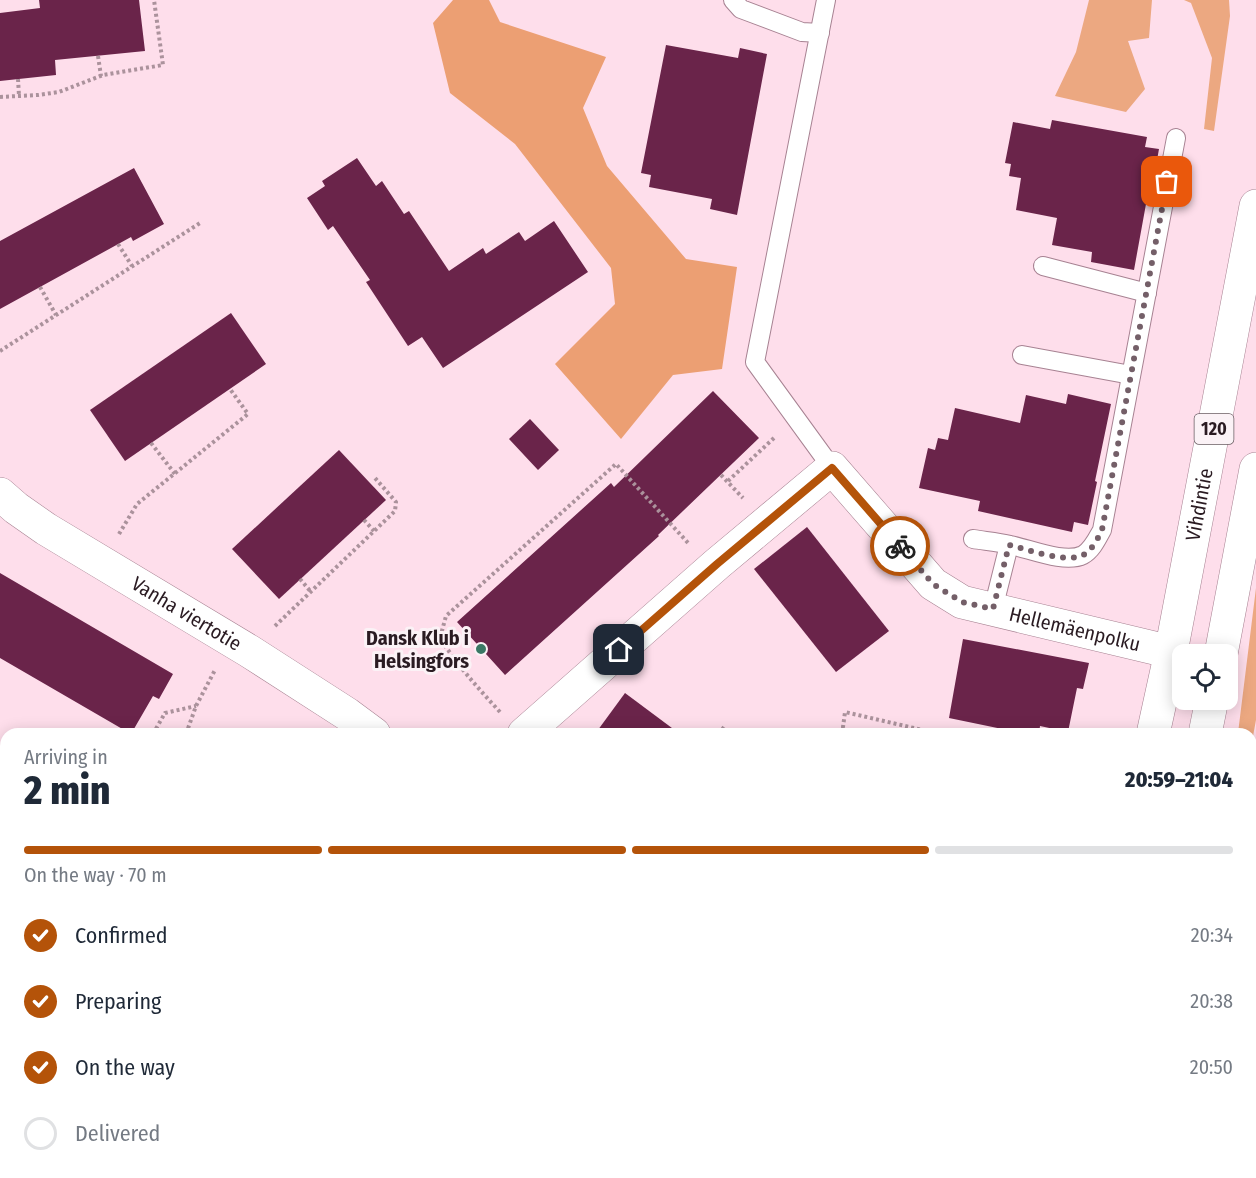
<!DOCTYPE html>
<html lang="en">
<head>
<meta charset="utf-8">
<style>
	:root { --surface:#fff; --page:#f2f2f3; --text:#1f2937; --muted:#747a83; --line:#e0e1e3; --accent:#b45309 }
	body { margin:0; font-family:"Fira Sans Condensed",sans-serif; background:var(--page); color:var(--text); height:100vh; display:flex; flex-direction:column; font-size:22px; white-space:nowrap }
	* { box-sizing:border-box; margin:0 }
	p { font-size:20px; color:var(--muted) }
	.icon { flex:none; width:33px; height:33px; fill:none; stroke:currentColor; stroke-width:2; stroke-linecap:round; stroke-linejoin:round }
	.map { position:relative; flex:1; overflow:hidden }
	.details { position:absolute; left:0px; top:728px; width:1257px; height:452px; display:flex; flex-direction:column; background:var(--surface); border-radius:18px 18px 0 0; box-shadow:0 3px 15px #0003 }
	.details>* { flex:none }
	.controls { position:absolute; left:1172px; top:644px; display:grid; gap:12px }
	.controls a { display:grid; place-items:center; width:66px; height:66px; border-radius:12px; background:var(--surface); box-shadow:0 3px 15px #0003; font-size:30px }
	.pin { position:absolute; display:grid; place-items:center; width:51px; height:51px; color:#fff; margin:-26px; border-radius:12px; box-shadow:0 3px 9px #0006 }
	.courier { position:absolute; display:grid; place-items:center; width:60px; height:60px; margin:-30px; border:4px solid #b45309; border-radius:50%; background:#fff; color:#222; box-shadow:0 2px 8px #0007 }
	.head em { font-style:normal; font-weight:800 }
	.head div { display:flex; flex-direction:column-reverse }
	.head { display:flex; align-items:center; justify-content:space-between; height:102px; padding:0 24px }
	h1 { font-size:39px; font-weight:800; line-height:45px }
	.bar { display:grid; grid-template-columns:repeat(4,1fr); gap:9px 6px; align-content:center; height:72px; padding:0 24px }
	.bar i { height:8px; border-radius:4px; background:var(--line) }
	.bar .on { background:var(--accent) }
	.bar p { grid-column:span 4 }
	ol { padding:0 24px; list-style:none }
	li { display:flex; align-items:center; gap:18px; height:66px }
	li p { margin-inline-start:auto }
	li .icon { padding:6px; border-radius:50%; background:var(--accent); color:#fff; stroke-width:4 }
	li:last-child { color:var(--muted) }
	li i { width:33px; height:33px; border:3px solid var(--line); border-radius:50% }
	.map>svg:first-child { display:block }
	.green { fill:#eca881 }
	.forest { fill:#ec9f73 }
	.building { fill:#6a244a }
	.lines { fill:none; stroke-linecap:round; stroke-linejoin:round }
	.service-casing { stroke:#a78292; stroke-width:20 }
	.minor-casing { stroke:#a78292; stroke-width:34 }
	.primary-casing { stroke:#a78292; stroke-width:34 }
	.path { stroke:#ab929c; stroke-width:4; stroke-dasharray:3 3; stroke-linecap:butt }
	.service { stroke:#fff; stroke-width:18 }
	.minor { stroke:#fff; stroke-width:33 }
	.primary { stroke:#fff; stroke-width:33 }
	.done { stroke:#745f68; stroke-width:6; stroke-dasharray:0 10.8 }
	.route { stroke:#b45309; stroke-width:8 }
	.poi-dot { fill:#3a7865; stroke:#fbf2f6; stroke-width:2 }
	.labels { text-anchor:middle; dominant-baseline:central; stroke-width:6; stroke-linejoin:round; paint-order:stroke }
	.shield { fill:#fbf2f6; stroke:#695c62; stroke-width:1.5 }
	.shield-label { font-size:18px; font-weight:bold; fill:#2a1b22 }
	.street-label { font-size:20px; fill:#2a1b22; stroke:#fbf2f6 }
	.poi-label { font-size:20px; font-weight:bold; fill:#2a1b22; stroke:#fbf2f6; text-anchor:end }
</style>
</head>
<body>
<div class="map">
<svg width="1256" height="1178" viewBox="0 0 1256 1178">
	<rect width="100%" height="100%" fill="#fedeeb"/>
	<!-- green -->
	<g class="green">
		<path d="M1089,0H1152L1149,38L1128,41L1145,89L1126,112L1055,96L1076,52Z"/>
		<path d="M1184,0H1229L1230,16L1214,131L1204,129L1212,58L1191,3Z"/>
		<path d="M1256,588V720L1251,747V734L1238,733Z"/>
	</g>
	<!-- forest -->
	<path class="forest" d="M453,0H489L500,22L606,57L583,108L607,166L686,259L737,267L722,369L673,375L621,439L555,364L615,304L611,268L515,144L450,93L433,23Z"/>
	<!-- building -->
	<g class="building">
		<path d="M39,0H139L145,51L55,60L56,75L0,81V13L40,8Z"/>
		<path d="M666,45L738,58L740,48L767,54L737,215L710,209L712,199L649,187L651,175L641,173Z"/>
		<path d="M1052,120L1147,137L1145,147L1159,149L1151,193H1148L1134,270L1091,262L1092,252L1052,245L1057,218L1016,210L1021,178L1009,176L1011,164L1005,163L1013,122L1050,129Z"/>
		<path d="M357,158L376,186L382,181L404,214L409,211L449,271L483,248L486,254L519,232L525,241L554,221L588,272L443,368L422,337L408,346L366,282L370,280L333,226L328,230L307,198L325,186L322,181Z"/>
		<path d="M134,168L164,224L133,241L131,237L0,309V241Z"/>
		<path d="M231,313L266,364L125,461L90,410Z"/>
		<path d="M713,391L759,438L658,535L659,536L505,675L457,622L611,483L614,487Z"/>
		<path d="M1068,394L1111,404L1095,481L1097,482L1088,525L1074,522L1072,532L978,511L980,501L919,488L928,448L935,450L938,438L948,440L955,408L1020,423L1026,395L1066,404Z"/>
		<path d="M530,419L559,450L538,470L509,439Z"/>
		<path d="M339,450L386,500L279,599L232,549Z"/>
		<path d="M807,527L889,631L836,672L754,569Z"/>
		<path d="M0,573L173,674L159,699L153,696L131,734L0,658Z"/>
		<path d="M963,639L1089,663L1083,689L1077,688L1068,732L1040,726L1039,734H1027L949,718Z"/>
		<path d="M625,693L680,734H595Z"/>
	</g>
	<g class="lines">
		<defs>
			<g id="service">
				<path d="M733,0L741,9L802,32L820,33"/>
				<path d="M826,0L755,362L832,468"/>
				<path d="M1043,266L1147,293"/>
				<path d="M1022,355L1131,375"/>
				<path d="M973,539C985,541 998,542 1010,545C1030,549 1065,564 1083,555C1092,550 1097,539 1102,530L1176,138"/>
				<path d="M993,609L1009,545"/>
				<path d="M540,1178L541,1173"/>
			</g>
			<g id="minor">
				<path id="s1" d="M0,494L16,508L46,529L249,651L347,714L374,734"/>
				<path id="s2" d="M524,734L717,564L832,468L933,584L962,602L1171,652"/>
				<path d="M1251,1000L1256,970"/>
				<path d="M0,1154L6,1158"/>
				<path d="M28,1173L36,1178"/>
				<path d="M674,1173V1178"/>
				<path d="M388,1178L403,1173"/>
				<path d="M1209,1178L1211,1173"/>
			</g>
			<g id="primary">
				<path d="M1221,654L1256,469"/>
				<path id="s3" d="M1153,734L1171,652L1256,206"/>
				<path d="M1205,734L1212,699"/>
				<path d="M1056,1178L1057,1173"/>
				<path d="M1111,1178L1113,1173"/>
			</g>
		</defs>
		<!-- service casing -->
		<use href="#service" class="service-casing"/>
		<!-- minor casing -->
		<use href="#minor" class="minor-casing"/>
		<!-- primary casing -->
		<use href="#primary" class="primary-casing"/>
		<!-- path -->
		<g class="path">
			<path d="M98,56L101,76"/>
			<path d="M18,79L19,96"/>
			<path d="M0,97L38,95L59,92L103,75L163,65L154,0"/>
			<path d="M118,244L132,266"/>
			<path d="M40,287L56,315"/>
			<path d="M0,351L200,223"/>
			<path d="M151,443L175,474"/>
			<path d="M721,475L743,498"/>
			<path d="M728,481L775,437"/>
			<path d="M364,520L374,531"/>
			<path d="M119,534L137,504L248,414L230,389"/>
			<path d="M300,579L311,592"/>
			<path d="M275,626L395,511L396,502L375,478"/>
			<path d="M500,712C478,688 457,665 440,638L446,616L616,464L689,544"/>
			<path d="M153,734L165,713L196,706"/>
			<path d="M186,734L196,706L215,670"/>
			<path d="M719,734L724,727"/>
			<path d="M844,734L843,727L845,712L931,732"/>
			<path d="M0,856L6,860"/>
			<path d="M282,1173L289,1178"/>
			<path d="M77,1178L81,1173"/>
			<path d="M219,1178L222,1173"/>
			<path d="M822,1178L823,1173"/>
			<path d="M938,1178L939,1173"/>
		</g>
		<!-- service -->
		<use href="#service" class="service"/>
		<!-- minor -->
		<use href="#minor" class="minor"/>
		<!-- primary -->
		<use href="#primary" class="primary"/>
	</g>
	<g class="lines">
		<!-- done -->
		<path class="done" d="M900,546L933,584L962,602L993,609L1009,545C1027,549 1071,566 1086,553C1094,547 1098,538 1102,530L1167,182"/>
		<!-- route -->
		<path class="route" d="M619,650L717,564L832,468L900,546"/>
	</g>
	<!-- markers -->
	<circle class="poi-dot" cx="481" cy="649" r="6"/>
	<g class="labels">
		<!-- shield labels -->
		<rect class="shield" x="1194.5" y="414" width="39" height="30" rx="4.5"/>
		<g class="shield-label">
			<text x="1214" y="429">120</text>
		</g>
		<!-- street labels -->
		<g class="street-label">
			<text stroke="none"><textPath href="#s3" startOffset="234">Vihdintie</textPath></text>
			<text stroke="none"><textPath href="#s1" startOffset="222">Vanha viertotie</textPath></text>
			<text stroke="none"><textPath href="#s2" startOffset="711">Hellemäenpolku</textPath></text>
		</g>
		<!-- poi labels -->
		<g class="poi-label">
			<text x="469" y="638">Dansk Klub i<tspan x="469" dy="23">Helsingfors</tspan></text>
		</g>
	</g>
</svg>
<div class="controls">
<a><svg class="icon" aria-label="locate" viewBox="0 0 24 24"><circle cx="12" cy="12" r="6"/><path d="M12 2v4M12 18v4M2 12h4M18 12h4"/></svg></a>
</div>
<div class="pin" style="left:1167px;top:182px;background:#ea580c"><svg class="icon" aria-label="bag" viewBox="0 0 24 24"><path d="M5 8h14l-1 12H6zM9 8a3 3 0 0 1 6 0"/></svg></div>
<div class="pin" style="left:619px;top:650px;background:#1f2937"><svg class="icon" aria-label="home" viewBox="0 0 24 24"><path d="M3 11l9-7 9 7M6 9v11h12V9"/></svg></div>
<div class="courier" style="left:900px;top:546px"><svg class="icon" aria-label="bike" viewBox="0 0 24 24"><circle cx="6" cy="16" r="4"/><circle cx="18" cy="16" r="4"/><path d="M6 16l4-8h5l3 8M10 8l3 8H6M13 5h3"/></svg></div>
<section class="details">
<div class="head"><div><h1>2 min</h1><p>Arriving in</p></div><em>20:59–21:04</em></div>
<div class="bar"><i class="on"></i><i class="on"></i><i class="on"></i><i></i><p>On the way · 70 m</p></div>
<ol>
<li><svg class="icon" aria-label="check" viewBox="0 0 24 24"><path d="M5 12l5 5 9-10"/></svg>Confirmed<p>20:34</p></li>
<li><svg class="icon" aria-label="check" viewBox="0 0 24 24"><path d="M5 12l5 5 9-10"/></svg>Preparing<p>20:38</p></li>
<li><svg class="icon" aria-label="check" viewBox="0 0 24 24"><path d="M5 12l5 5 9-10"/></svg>On the way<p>20:50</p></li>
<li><i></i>Delivered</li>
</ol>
</section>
</div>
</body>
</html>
